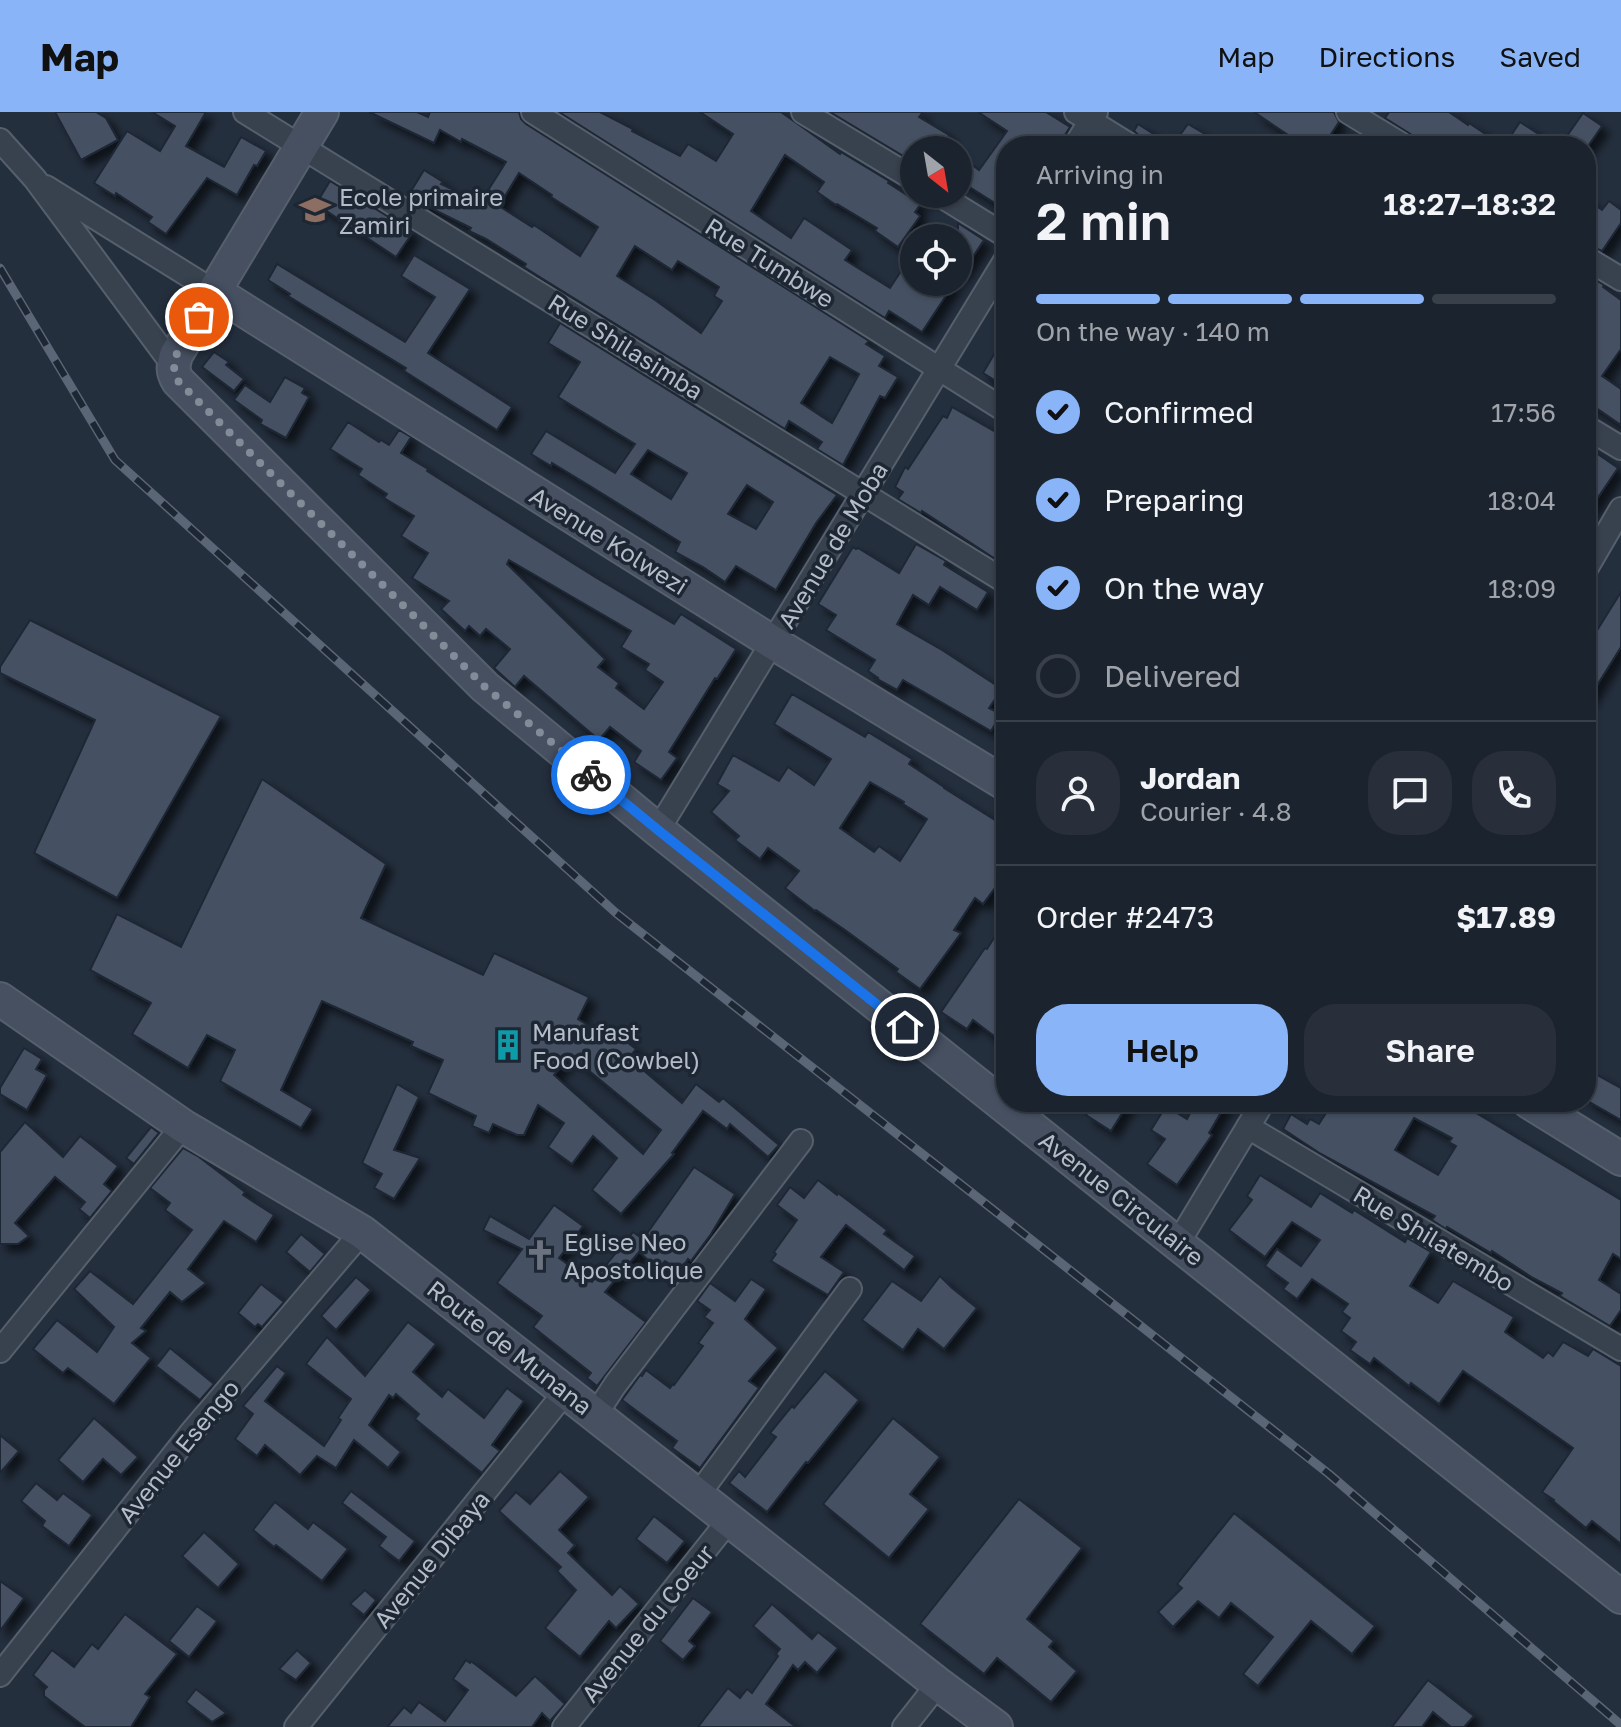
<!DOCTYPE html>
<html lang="en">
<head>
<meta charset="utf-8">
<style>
	:root { --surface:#1b232e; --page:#282f3a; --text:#f1f3f6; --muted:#a0a4aa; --line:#39404a; --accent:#8ab4f8 }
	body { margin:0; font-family:"Golos Text",sans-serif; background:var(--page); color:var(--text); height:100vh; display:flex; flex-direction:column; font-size:30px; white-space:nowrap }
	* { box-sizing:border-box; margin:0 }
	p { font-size:26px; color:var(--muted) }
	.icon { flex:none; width:44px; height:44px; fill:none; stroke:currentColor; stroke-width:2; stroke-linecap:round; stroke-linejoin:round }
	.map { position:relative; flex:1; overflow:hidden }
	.panel { position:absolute; left:996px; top:24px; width:600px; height:976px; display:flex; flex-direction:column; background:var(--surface); border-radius:32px; box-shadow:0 2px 6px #0004,0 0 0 2px var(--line) }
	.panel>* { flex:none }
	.needle { width:52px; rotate:149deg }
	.tools { position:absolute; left:900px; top:24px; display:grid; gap:16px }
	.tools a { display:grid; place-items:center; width:72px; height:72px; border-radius:50%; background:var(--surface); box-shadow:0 2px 6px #0004,0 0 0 2px var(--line); font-size:40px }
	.pin { position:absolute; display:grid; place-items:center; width:68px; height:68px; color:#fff; margin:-34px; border:4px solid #fff; border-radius:50%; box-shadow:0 2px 8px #0007 }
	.courier { position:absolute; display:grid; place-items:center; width:80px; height:80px; margin:-40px; border:6px solid #1a73e8; border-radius:50%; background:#fff; color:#222; box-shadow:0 2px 10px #0007 }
	.head em { font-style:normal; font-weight:600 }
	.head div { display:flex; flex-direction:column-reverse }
	.head { display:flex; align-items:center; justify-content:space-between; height:136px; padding:0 40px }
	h1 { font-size:52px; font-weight:600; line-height:60px }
	.bar { display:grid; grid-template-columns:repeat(4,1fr); gap:12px 8px; align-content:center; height:96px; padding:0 40px }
	.bar i { height:10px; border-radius:6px; background:var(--line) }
	.bar .current { background:var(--accent) }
	.bar p { grid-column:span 4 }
	.line { display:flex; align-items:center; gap:20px; padding:0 40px; border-top:2px solid var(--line) }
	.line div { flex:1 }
	.round { display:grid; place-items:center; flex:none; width:84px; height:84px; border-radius:32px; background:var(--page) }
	ol { padding:0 40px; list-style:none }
	li { display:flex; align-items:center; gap:24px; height:88px }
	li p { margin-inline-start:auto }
	li .icon { padding:8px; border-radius:50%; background:var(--accent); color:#111; stroke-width:4 }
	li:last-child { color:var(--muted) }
	li i { width:44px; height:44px; border:4px solid var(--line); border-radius:50% }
	.primary-button { display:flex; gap:16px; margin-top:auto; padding:16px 40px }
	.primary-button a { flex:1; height:92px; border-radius:32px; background:var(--accent); color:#111; font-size:32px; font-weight:600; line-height:92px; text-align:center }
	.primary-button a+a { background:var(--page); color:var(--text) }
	header { display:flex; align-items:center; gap:48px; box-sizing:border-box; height:112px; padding:0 40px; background:var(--accent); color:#111 }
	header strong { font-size:38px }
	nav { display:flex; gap:44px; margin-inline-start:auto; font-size:28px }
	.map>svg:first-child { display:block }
	.building { fill:#455162; stroke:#1f2835; stroke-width:2; fill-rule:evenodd; filter:url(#shadow) }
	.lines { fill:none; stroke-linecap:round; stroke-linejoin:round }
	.street-casing { stroke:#565f6c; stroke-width:26 }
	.secondary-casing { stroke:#565f6c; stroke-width:36 }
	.street { stroke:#38414e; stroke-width:22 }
	.secondary { stroke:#465061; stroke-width:32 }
	.rail-casing { stroke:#5a6575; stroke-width:9 }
	.rail { stroke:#1d2633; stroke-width:6; stroke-dasharray:18; stroke-linecap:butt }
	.done { stroke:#828b98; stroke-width:8; stroke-dasharray:0 14.4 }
	.route { stroke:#1a73e8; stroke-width:10 }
	.labels { text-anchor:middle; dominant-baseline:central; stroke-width:7; stroke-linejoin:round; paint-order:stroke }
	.poi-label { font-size:24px; fill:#b4bcc9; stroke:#1d2633; text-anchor:start }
	.street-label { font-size:24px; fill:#b4bcc9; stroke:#1d2633 }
</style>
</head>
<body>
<header>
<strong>Map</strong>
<nav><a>Map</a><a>Directions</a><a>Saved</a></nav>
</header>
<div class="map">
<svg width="1621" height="1615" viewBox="0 0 1621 1615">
	<defs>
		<filter id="shadow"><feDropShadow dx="7" dy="7" stdDeviation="4" flood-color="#0009"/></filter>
	</defs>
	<rect width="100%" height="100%" fill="#242f3e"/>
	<!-- building -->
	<g class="building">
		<path d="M55,0H96L106,6L118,28L81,48Z"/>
		<path d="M152,0H206L186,34L224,55L241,25L266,39L257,54L254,53L237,83L207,66L166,122L148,110L152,105L116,81L115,84L94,71L127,19L160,39L175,14Z"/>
		<path d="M369,0H417L428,5L430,0H519L521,7L526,12L869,229L866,232L885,244L879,254L898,265L885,286L880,284L843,353L817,337L822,330L789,309L785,317L543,167L524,155L526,152L486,127L469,119L471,116L429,95L428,97L408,84L424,58L443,70L441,72L480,91L506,50L462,27L461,30L440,18L434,31ZM519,61L552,83L551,85L598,115L580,144L534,113L532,115L499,94ZM635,134L672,158L678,149L719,175L714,184L722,189L701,221L655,188L617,164ZM830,245L859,262L832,311L801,291Z"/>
		<path d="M559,0H600L633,17L632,19L680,44L688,32L716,49L733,22L700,0H781L840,42L841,40L889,69L888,71L921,92L915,100L920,104L898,135L875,119L877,116L837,92L836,93L817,80L824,70L785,43L751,99L791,126L804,106L852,138L845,148L890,176L914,139V170H955L922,220L889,199L885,206Z"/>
		<path d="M830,0H923L919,5L949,23L941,38H910L905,45Z"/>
		<path d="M978,0H1046L1070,15L1058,34H1006V98L960,69L971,52L979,58L1007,19Z"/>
		<path d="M1254,0H1334L1339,10L1323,34H1289L1294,27Z"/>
		<path d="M1389,0H1449L1468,13L1469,11L1503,34H1418L1417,28L1412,23L1385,6Z"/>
		<path d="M1583,1L1602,14L1586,37V34H1581L1567,24Z"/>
		<path d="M1520,10L1557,34H1504Z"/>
		<path d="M1138,12L1172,34L1188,12L1225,34H1145L1143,27L1134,19Z"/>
		<path d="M330,69L413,120L396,145L316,92Z"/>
		<path d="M1586,87L1602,98L1609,89L1621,98V111L1602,139L1586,132Z"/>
		<path d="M958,111L984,128L958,167Z"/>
		<path d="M414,143L470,177L428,241L512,295L497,318L404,259L406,256L288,184L290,182L268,168L277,152L405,230L435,185L401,164Z"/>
		<path d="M1586,162L1604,173L1603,175L1621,188V237L1602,264L1621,277V313L1586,289Z"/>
		<path d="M560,211L837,383L816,411L776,478L736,454L725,470L703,455L675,440L680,430L590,374L552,351L551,354L531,342L546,319L615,361L635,332L558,285L580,250L548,231ZM648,338L687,361L671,387L631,362ZM747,373L773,390L756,417L728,402Z"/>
		<path d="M1006,222V275L983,261Z"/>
		<path d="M214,240L229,250L226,253L244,267L234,279L202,255Z"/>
		<path d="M285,265L305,276L302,281L309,285L286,326L260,312L262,308L234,288L245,273L270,290Z"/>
		<path d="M952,295L1006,326V454L922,399L921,401L898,387L903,380L895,375L905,355L908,357L943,304L947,306Z"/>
		<path d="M348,310L379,330L381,328L389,333L399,318L411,325L401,341L428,357L427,359L595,465L674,512L681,502L736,537L717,567L715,566L669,640L677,646L661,668L634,650L641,639L610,615L599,628L524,564L515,575L494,556L510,537L486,517L480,524L469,514L465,519L441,497L449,489L412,466L428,441L401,424L414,404L384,386L387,382L358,363L362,357L330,337ZM509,448L631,519L621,535L649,552L645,558L663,570L644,597L616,576L619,571L598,555L605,547L507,452Z"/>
		<path d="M1586,334L1618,356L1586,403Z"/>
		<path d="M916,432L946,449L944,453L988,480L977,498L940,475L929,493L913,483L897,512L942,538L1002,577L989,596L1001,602L991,619L903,568L897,578L877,567L878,566L868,559L875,548L826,518L836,503L818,492L853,435L856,437L858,436L899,461Z"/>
		<path d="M1621,480V535L1586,591V536Z"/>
		<path d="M30,508L221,604L117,786L34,741L95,608L0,561V555Z"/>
		<path d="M792,582L865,625L868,620L912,647L909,652L944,675V676L1006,715V761L983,792L975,786L954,818L961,821L920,877L896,860L898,857L845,818L816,798L815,799L785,776L799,759L768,736L760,747L735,728L739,724L711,700L729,679L717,672L733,643L779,669L788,655L814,673L831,647L774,612ZM870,670L904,690L903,692L927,707L900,749L879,734L874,740L840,716Z"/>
		<path d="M262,667L386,752L361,806L483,863L494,841L589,885L578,907L616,930L620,925L636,937L629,946L682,991L696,972L719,990L723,986L779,1033L768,1045L730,1012L727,1017L703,999L672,1041L674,1042L621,1102L592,1078L617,1046L593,1024L572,1052L548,1035L564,1011L538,993L524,1023H517L493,1012L489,1021L472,1014L476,1004L428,981L443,948L411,934L413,930L322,889L281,978L313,997L301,1016L220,969L235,938L207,923L188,956L132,922L151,891L90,858L117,802L181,835ZM571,944L661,1018L643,1042L554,963Z"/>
		<path d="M1006,807V933L973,908L967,917L941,900L985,836L987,837Z"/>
		<path d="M24,936L42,947L36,957L47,963L27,998L0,982V976Z"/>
		<path d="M1592,960L1621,976V1008L1586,988V970Z"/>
		<path d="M397,972L419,985L394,1038L420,1046L394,1087L374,1076L382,1062L362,1051Z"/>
		<path d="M1095,990H1129L1111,1019L1086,1003Z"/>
		<path d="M1196,990H1227L1209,1021L1212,1023L1177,1073L1147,1052L1165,1027L1151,1018L1166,994L1187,1007Z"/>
		<path d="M1333,990H1458L1621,1088V1147L1613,1142L1599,1168L1621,1182V1198L1610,1214L1560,1184L1562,1181L1533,1166L1492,1139L1491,1141L1447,1115L1446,1117L1432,1108L1435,1104L1321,1042L1283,1017L1291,1002L1307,1012L1310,1007L1319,1012ZM1414,1006L1452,1026L1449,1030L1456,1034L1438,1063L1395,1038Z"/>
		<path d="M25,1010L63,1045L80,1024L118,1054L104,1072L112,1079L90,1106L79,1097L85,1090L55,1065L15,1111L29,1124L18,1132H0V1040Z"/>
		<path d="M151,1015L159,1021L134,1052L126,1046Z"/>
		<path d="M183,1036L199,1045L245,1080L243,1083L274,1103L256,1130L224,1109L188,1157L206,1171L182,1190L170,1180L141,1216L146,1219L132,1231L151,1246L114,1292L68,1256L63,1261L33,1237L57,1208L97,1240L114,1215L74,1177L90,1159L133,1192L192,1118L165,1098L170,1091L150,1076Z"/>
		<path d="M694,1055L735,1082L711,1122L691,1149L688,1147L680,1159L665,1149L658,1157L639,1140L605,1180L646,1210L597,1274L587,1266L591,1261L533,1215L542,1204L497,1171L522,1137L483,1118L490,1104L529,1127L554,1093L583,1114L559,1146L592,1170L633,1120L643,1127Z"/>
		<path d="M1260,1063L1311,1095L1320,1081L1352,1101L1354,1098L1405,1130L1407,1126L1431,1140L1410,1174L1438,1191L1453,1169L1514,1205L1505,1220L1543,1246L1548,1240L1553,1244L1563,1230L1588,1244L1593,1237L1621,1254V1432L1592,1409L1586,1416L1553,1389L1554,1388L1542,1380L1573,1336L1463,1259L1439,1292L1411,1271L1409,1274L1374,1246L1370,1252L1350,1238L1356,1230L1341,1219L1350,1206L1342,1200L1348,1192L1312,1167L1297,1187L1283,1177L1288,1171L1265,1154L1277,1137L1301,1154L1320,1128L1292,1110L1265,1145L1229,1118L1252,1088L1247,1084Z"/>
		<path d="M818,1068L837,1083L838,1081L887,1118L884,1122L915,1144L904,1158L846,1113L821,1145L844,1160L828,1183L771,1149L776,1142L774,1140L797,1108L777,1093L790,1075L804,1086Z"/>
		<path d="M301,1122L325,1142L310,1160L286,1140Z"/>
		<path d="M940,1164L952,1176L977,1196L944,1237L918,1217L903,1238L862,1208L892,1169L921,1189Z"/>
		<path d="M356,1165L371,1178L336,1218L321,1204Z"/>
		<path d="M751,1167L766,1177L745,1207L778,1236L749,1269L759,1276L700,1356L672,1336L677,1329L622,1288L640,1263L642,1264L646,1258L670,1276L673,1272L674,1273L703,1234L698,1231L713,1211L704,1205L710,1198L697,1189L710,1171L735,1189Z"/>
		<path d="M261,1172L284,1190L262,1215L258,1212L255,1215L238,1201Z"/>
		<path d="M408,1210L436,1232L413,1260L442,1285L448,1277L484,1306L507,1276L524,1289L492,1333L500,1339L482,1361L415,1307L419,1302L396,1282L393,1286L389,1283L369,1313L401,1340L388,1356L354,1328L336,1356L317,1344L300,1363L265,1333L257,1344L235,1327L253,1302L243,1294L277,1254L286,1261L265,1289L324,1334L341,1308L338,1306L351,1287L306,1252L327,1225L365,1264Z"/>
		<path d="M170,1236L214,1272L200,1288L156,1254Z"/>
		<path d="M825,1259L859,1288L808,1351L806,1350L767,1400L729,1371L739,1359L745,1365L776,1325L770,1321L792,1294L794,1296Z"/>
		<path d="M94,1306L138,1345L121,1363L103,1347L83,1370L58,1348Z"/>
		<path d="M893,1306L940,1345L910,1382L929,1397L889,1446L823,1392Z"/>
		<path d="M0,1323L19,1339L0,1361Z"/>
		<path d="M560,1359L589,1385L559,1418L575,1433L568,1441L612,1483L620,1474L639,1492L616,1516L609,1509L580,1545L545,1516L576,1478L557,1459L561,1455L499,1399L516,1380L530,1392Z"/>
		<path d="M36,1371L57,1388L63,1381L92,1403L69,1434L42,1414L45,1409L21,1389Z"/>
		<path d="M351,1379L415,1429L399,1449L379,1434L386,1425L342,1391Z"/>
		<path d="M1019,1387L1082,1436L1027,1507L1054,1529L1049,1535L1077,1559L1051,1590L997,1546L984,1562L920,1512Z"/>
		<path d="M275,1390L308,1417L313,1410L348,1437L322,1469L276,1433L274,1435L253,1418Z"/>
		<path d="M1234,1401L1375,1514L1352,1542L1311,1509L1258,1574L1243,1562L1273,1525L1231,1491L1219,1506L1198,1489L1173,1515L1158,1500L1182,1476L1177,1472Z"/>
		<path d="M654,1404L685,1429L667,1451L636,1427Z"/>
		<path d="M204,1420L239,1452L218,1476L182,1444Z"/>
		<path d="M0,1469L24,1486L0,1519Z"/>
		<path d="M365,1478L376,1488L364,1503L350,1492Z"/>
		<path d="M693,1486L712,1500L689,1529L695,1534L683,1548L660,1529Z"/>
		<path d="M772,1492L812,1527L818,1520L838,1536L817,1561L805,1550L798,1558L793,1553L766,1592L796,1615H698L728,1576L740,1586L747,1577L752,1581L778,1544L776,1542L780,1537L753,1514Z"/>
		<path d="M197,1494L217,1509L189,1545L169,1529Z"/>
		<path d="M125,1502L177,1542L145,1582L150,1585L131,1615H85L44,1584V1578L47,1575L33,1563L52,1538L74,1555L92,1532L98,1537Z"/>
		<path d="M297,1538L311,1551L296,1568L279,1557Z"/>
		<path d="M466,1548L470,1551L471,1549L516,1584L535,1564L565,1592L550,1609L542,1601L532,1615H387L404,1595L411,1601L419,1590L445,1609L468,1578L453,1567Z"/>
		<path d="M1428,1568L1474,1604L1464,1615H1451L1433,1600L1422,1615H1392Z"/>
		<path d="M196,1577L226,1601L212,1610L186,1590Z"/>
	</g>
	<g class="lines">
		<defs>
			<g id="street">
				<path d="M245,0L1006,470"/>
				<path d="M533,0L1006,299"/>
				<path d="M803,0L914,67"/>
				<path d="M1076,0L1131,34"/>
				<path d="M1348,0L1404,34"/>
				<path d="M0,28L35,67L173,253"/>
				<path d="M1075,34L1096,0"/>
				<path d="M46,75L215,180"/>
				<path d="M938,82L1006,124"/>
				<path d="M1586,146L1621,167"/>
				<path d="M1586,315L1621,336"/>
				<path d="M1586,457L1621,397"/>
				<path d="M658,718L1006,147"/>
				<path d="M1248,1015L1621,1237"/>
				<path d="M1178,1131L1263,990"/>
				<path d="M0,1239L183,1014"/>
				<path d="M596,1302L615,1273L801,1029"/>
				<path d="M698,1383L850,1177"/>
				<path d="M0,1563L190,1322L362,1120"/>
				<path d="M296,1615L566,1279"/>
				<path d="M564,1615L730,1407"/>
				<path d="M904,1615L938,1572"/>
			</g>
			<g id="secondary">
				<path d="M322,0L176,243C173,254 172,259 178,269L485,575L658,718L1621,1485"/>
				<path d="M215,180L772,530L1006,672"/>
				<path d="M0,887L183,1014L362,1120L938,1572L996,1615"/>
				<path d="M1529,990L1621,1047"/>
			</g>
		</defs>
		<!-- street casing -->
		<use href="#street" class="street-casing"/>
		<!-- secondary casing -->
		<use href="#secondary" class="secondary-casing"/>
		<!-- street -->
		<use href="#street" class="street"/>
		<!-- secondary -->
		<use href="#secondary" class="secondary"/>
		<defs>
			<path id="rail" d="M0,156L115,348L616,801L1329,1362L1621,1613"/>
		</defs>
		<!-- rail casing -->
		<use href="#rail" class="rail-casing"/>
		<!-- rail -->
		<use href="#rail" class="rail"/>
	</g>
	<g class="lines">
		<!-- done -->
		<path class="done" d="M199,205C188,224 165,247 178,269L485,575L591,663"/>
		<!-- route -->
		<path class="route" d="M591,663L658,718L905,915"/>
	</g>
	<!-- icons -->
	<defs>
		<symbol id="school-bare" viewBox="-9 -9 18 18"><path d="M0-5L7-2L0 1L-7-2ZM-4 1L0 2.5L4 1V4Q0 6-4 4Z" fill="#8d6e63" stroke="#1d2633" stroke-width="2.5" paint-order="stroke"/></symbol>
		<symbol id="building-bare" viewBox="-9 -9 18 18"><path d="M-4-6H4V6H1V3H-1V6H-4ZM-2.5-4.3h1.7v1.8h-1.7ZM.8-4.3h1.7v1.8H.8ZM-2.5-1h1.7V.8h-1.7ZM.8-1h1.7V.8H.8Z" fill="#0f9aa8" stroke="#1d2633" stroke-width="2.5" paint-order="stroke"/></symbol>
		<symbol id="church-bare" viewBox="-9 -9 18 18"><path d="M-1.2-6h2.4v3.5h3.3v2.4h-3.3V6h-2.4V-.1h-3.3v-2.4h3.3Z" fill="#6b7280" stroke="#1d2633" stroke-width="2.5" paint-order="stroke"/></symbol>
	</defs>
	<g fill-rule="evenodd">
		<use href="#school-bare" x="293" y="76" width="44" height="44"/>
		<use href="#building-bare" x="486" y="911" width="44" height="44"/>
		<use href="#church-bare" x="518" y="1121" width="44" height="44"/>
	</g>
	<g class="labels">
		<!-- poi labels -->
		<g class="poi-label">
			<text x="339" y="84">Ecole primaire<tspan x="339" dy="28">Zamiri</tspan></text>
			<text x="532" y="919">Manufast<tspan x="532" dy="28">Food (Cowbel)</tspan></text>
			<text x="564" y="1129">Eglise Neo<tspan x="564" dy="28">Apostolique</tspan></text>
		</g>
		<!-- street labels -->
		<g class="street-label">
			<text transform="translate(770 150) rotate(32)">Rue Tumbwe</text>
			<text transform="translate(626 234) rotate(32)">Rue Shilasimba</text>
			<text transform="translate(609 428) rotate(32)">Avenue Kolwezi</text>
			<text transform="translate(832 433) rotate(-59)">Avenue de Moba</text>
			<text transform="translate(1122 1086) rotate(38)">Avenue Circulaire</text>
			<text transform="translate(1434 1126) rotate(31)">Rue Shilatembo</text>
			<text transform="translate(510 1235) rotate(38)">Route de Munana</text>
			<text transform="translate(178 1339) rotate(-51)">Avenue Esengo</text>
			<text transform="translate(431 1447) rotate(-51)">Avenue Dibaya</text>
			<text transform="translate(647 1511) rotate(-51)">Avenue du Coeur</text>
		</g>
	</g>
</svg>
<div class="tools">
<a><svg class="needle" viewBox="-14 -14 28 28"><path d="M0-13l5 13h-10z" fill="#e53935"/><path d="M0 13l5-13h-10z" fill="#a0a4aa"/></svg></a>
<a><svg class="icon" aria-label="locate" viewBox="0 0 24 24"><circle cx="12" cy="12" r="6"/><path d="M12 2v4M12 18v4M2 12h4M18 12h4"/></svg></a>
</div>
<div class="pin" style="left:199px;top:205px;background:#ea580c"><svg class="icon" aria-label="bag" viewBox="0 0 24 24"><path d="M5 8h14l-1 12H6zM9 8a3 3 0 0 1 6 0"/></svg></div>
<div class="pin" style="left:905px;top:915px;background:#1f2937"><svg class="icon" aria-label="home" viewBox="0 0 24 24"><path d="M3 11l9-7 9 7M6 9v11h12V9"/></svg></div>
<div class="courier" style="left:591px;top:663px"><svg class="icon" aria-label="bike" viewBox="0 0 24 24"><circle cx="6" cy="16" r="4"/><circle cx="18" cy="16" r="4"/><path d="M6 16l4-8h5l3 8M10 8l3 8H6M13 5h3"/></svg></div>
<section class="panel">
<div class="head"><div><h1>2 min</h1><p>Arriving in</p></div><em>18:27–18:32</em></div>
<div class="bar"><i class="current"></i><i class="current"></i><i class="current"></i><i></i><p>On the way · 140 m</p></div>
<ol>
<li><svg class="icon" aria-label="check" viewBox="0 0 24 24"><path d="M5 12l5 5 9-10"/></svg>Confirmed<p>17:56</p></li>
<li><svg class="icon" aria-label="check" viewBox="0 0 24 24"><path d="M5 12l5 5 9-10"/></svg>Preparing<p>18:04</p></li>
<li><svg class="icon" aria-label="check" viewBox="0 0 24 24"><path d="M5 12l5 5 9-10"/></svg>On the way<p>18:09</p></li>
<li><i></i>Delivered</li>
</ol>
<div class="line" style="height:144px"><a class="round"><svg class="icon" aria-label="person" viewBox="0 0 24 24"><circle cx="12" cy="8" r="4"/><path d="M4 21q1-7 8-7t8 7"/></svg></a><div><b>Jordan</b><p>Courier · 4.8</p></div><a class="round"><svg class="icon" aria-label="chat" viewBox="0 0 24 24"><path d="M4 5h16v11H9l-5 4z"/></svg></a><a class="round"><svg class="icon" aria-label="phone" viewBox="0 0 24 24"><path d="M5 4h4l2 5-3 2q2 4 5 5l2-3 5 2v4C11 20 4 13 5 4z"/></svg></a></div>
<div class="line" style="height:104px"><div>Order #2473</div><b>$17.89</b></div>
<div class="primary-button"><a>Help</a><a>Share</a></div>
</section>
</div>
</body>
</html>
